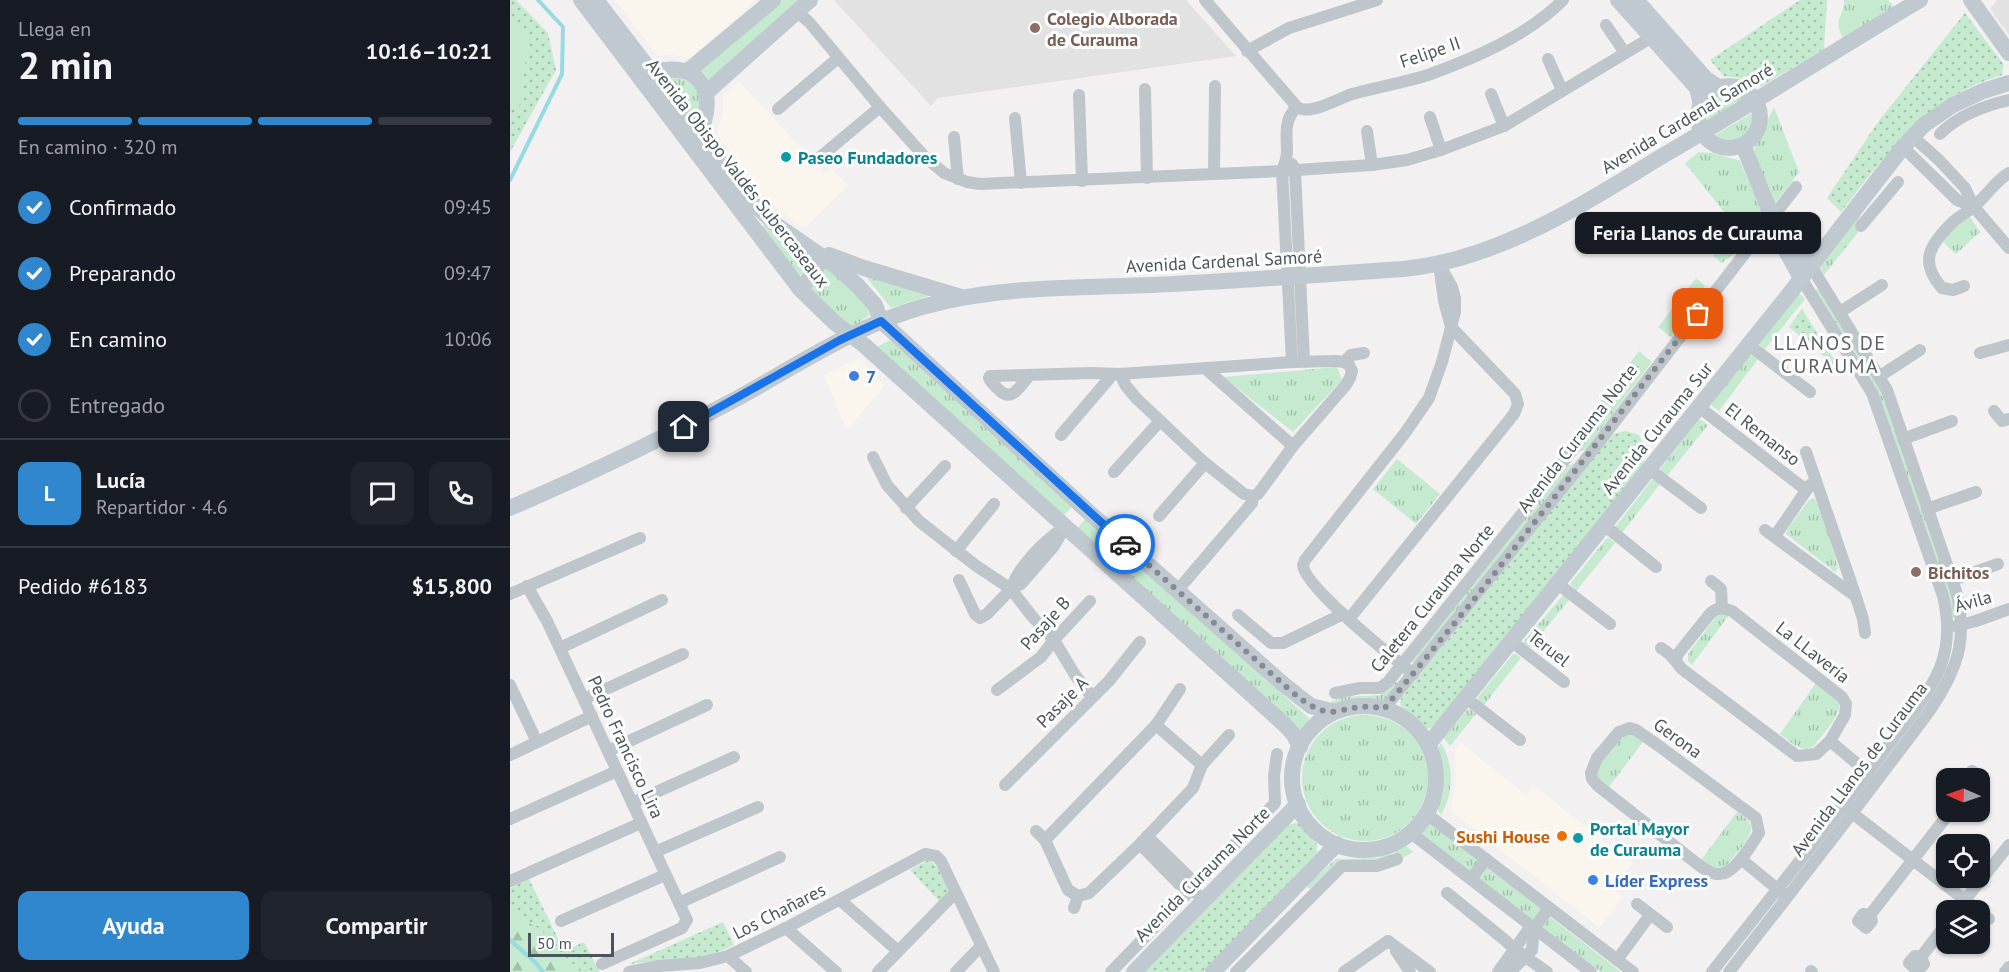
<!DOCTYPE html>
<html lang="es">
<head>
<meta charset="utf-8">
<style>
	:root { --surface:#171b24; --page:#20242c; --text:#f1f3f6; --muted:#9ea1a6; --line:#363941; --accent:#3087cd }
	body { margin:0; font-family:"PT Sans",sans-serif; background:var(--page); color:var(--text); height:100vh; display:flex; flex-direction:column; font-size:22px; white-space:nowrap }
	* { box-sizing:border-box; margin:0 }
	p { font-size:20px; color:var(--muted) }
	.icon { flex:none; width:33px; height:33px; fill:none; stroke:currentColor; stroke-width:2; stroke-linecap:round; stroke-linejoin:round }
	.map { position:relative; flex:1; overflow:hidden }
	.panel { display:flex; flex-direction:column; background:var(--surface); width:510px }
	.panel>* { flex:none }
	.needle { width:39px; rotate:272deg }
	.fabs { position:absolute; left:1426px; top:768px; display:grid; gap:12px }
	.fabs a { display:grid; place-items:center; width:54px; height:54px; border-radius:12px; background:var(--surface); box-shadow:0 2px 4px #0004; font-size:30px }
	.scale { position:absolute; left:18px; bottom:15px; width:86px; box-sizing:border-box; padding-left:6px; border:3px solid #4a555b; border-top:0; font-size:16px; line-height:21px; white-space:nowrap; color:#4a555b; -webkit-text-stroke:4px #fff; paint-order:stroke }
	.pin { position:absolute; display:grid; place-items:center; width:51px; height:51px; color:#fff; margin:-26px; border-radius:12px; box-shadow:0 3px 9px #0006 }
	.courier { position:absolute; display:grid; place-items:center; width:60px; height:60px; margin:-30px; border:4px solid #1a73e8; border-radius:50%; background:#fff; color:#222; box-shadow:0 2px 8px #0007 }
	.bubble { position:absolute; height:42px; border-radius:12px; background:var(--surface); box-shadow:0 2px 4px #0004; font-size:20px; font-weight:800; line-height:42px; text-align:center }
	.summary em { font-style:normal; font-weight:800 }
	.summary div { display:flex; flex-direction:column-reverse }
	.summary { display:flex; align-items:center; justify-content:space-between; height:102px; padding:0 18px }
	h1 { font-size:39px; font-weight:800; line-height:45px }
	.bar { display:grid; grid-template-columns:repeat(4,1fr); gap:9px 6px; align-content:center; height:72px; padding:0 18px }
	.bar i { height:8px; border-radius:4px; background:var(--line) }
	.bar .selected { background:var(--accent) }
	.bar p { grid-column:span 4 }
	.line { display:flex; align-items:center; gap:15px; padding:0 18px; border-top:2px solid var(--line) }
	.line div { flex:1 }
	.round { display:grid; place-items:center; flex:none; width:63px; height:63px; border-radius:12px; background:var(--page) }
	ol { padding:0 18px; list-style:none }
	li { display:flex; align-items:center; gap:18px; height:66px }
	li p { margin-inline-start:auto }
	li .icon { padding:6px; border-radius:50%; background:var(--accent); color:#fff; stroke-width:4 }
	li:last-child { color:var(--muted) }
	li i { width:33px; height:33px; border:3px solid var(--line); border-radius:50% }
	.button { display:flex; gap:12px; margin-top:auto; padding:12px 18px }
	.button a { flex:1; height:69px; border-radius:12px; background:var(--accent); color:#fff; font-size:24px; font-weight:800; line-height:69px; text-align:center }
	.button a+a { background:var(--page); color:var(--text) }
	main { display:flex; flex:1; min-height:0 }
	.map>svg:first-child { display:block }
	.commercial { fill:#faf5ed }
	.education { fill:#e3e2e2 }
	.grass { fill:url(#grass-tufts) }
	.forest { fill:url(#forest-firs) }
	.park { fill:url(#park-dots) }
	.pitch { fill:#c5eacf }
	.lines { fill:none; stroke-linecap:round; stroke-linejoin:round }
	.stream { stroke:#97dbe1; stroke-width:4 }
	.street { stroke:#bec6cb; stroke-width:12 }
	.secondary { stroke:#bfc9cf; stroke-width:16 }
	.done { stroke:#858b90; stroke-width:6; stroke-dasharray:0 10.8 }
	.route { stroke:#1a73e8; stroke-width:8 }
	.education-dot { fill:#8d6e63; stroke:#fff; stroke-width:2 }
	.culture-dot { fill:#0f9aa8; stroke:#fff; stroke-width:2 }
	.shop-dot { fill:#3f7fe0; stroke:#fff; stroke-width:2 }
	.food-dot { fill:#e8710a; stroke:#fff; stroke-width:2 }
	.labels { text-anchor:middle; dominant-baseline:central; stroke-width:6; stroke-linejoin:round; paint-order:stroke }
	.education-label { font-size:18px; font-weight:bold; fill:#785e54; stroke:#fff; text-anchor:start }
	.street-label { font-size:18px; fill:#4a555b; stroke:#fff }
	.culture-label { font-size:18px; font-weight:bold; fill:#0d838f; stroke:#fff; text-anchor:start }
	.shop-label { font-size:18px; font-weight:bold; fill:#366cbe; stroke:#fff; text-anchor:start }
	.food-label { font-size:18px; font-weight:bold; fill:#c56008; stroke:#fff; text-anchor:end }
	.neighbourhood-label { font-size:20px; letter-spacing:1.5px; fill:#5e6164; stroke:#fff }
</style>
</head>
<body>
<main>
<section class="panel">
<div class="summary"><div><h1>2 min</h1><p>Llega en</p></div><em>10:16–10:21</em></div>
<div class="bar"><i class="selected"></i><i class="selected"></i><i class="selected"></i><i></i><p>En camino · 320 m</p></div>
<ol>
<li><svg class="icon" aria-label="check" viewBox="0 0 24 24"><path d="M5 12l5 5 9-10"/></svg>Confirmado<p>09:45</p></li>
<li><svg class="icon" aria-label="check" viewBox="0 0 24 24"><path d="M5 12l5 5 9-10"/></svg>Preparando<p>09:47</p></li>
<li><svg class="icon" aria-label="check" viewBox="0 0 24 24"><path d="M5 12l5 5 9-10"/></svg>En camino<p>10:06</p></li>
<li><i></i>Entregado</li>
</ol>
<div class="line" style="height:108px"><b class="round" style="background:var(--accent);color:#fff">L</b><div><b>Lucía</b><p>Repartidor · 4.6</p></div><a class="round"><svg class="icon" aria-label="chat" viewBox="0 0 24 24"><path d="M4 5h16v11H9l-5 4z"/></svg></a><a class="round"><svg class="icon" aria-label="phone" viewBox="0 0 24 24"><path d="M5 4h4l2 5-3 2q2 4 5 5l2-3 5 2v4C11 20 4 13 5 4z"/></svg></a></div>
<div class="line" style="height:78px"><div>Pedido #6183</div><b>$15,800</b></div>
<div class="button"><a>Ayuda</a><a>Compartir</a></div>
</section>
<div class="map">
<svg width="1499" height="972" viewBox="0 0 1499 972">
	<defs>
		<pattern id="grass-tufts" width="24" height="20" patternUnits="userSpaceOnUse" patternTransform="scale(1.5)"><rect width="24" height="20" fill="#c5eacf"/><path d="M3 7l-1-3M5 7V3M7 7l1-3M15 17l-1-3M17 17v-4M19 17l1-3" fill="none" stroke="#a2c0ab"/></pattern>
		<pattern id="forest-firs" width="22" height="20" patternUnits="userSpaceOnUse" patternTransform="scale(1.5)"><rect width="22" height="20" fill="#c5eacf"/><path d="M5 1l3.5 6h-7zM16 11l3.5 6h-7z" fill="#a2c0ab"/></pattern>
		<pattern id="park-dots" width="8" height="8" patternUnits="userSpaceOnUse" patternTransform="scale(1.5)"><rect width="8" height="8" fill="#c5eacf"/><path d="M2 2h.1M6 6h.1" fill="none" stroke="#a2c0ab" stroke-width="1.8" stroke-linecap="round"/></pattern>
	</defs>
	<rect width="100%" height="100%" fill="#f2f0f1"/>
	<!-- commercial -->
	<g class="commercial">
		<path d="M105,0H246L180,58L163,55L148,56Z"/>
		<path d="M229,81L315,174L321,168L338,186L295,228L286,224L250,194L207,135L213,110V95Z"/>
		<path d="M348,358L375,385L337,430L314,375Z"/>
		<path d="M951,743L1016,795L1024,786L1123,863L1103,889L1113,897L1090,928L941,811L946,780L945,751Z"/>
	</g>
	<!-- education -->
	<g class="education">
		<path d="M324,0H676L726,56L428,98L421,106Z"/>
		<path d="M1487,0H1499V35L1480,9Z"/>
	</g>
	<!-- grass -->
	<g class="grass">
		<path d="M270,0H292L200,80L190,70Z"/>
		<path d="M1334,0H1378L1384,7L1333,38C1322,19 1335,15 1334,0Z"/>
		<path d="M165,76L184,84C190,98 191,105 183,118L153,79Z"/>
		<path d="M1214,92L1224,93L1234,98L1195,123C1188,108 1199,96 1214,92Z"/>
		<path d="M1264,107L1289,172L1264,205L1244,153L1245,145Z"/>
		<path d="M1246,111C1248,132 1221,156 1203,136Z"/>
		<path d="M1189,152L1203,153L1230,161L1254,216L1229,250L1212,263L1203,256L1226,227L1175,163Z"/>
		<path d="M1348,214L1351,217L1345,225L1350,230L1314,275L1309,266Z"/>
		<path d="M1460,217L1470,232L1446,254L1433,242L1443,229Z"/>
		<path d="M254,225L258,226L300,255C303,263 297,273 289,275L252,226Z"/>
		<path d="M313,265L356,303L359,315L345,326L336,325L297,288Z"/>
		<path d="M354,274L431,292L381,308Z"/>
		<path d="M1186,278L1195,286L1187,304L1161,337L1148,327Z"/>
		<path d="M1309,288L1368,382L1438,581L1445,615L1444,618H1442L1365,390L1305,291Z"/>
		<path d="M1287,294L1291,295L1295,299L1255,349L1250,345V341Z"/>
		<path d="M380,340L564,505L553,516L367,347Z"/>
		<path d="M1129,351L1142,362L1075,450L1063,454L1078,435L1071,427Z"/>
		<path d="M1242,355L1248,359L1209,411L1202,406V401L1238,356Z"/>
		<path d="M827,367L832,380L783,432L713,377Z"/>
		<path d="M1188,420H1191L1198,425L1157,476L1151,471V468Z"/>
		<path d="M887,459L930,494L906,524L863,489Z"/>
		<path d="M1064,464L906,663L902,662V659L1054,466Z"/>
		<path d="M1142,480H1144L1150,484L1112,533L1106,528V526Z"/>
		<path d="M1304,498L1313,513L1328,568L1325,572L1276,534L1277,530L1299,500Z"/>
		<path d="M576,518L800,719L790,731L568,528Z"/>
		<path d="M1099,538L1105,543L1066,591L1060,584L1096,539Z"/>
		<path d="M1053,595L1059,600L1019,649L1013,644L1014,641Z"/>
		<path d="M1208,614L1219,615L1182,665L1178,661V654Z"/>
		<path d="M1003,654H1006L1011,658L974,705L968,700V697Z"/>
		<path d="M884,680L888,684L872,702H838L827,705L819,703L831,697L871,695Z"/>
		<path d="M1306,683C1313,689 1324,695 1328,702C1334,713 1310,737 1304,746C1292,755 1280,741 1270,734Z"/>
		<path d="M960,709L966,714L940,746L934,738L957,710Z"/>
		<circle cx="855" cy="778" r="63"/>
		<path d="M1121,733L1133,742L1098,788L1086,778L1085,769L1113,734Z"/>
		<path d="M931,743C944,764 944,793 931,815L926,807L929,781L926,752Z"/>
		<path d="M1227,812C1232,816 1239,820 1241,826C1244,836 1222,858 1215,867C1205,870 1199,865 1191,860Z"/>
		<path d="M919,822L969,861L961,873L911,833Z"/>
		<path d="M895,845L903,852L889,860L885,852L876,857L873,861L831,863L801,889L797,887V885L826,859L868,858Z"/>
		<path d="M976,867L1031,909L1023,920L968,878Z"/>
		<path d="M1039,916L1111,972H1091L1031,926Z"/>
	</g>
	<!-- forest -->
	<path class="forest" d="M0,907L4,913L31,930L54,957L74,972H0Z"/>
	<!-- park -->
	<g class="park">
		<path d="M0,0H6L38,33L46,70L0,152Z"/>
		<path d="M1290,0H1317L1314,49L1252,86H1240L1229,78L1214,76L1200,60Z"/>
		<path d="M1455,13L1494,65L1492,75C1418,96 1376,154 1331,212L1317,198L1368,122Z"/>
		<path d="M1292,309L1325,361L1329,369L1279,327Z"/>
		<path d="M1116,431L1129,435L1135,448L1134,463L927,724L918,729L890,705L891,698L1103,434Z"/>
		<path d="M788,823L807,844V853L694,972H635L779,824Z"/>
		<path d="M418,860C430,865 435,883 440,894L430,902L400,870Z"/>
		<path d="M19,879L54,951L74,942L90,972H74L54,957L31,930L4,913L0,907V888Z"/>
		<path d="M213,922L224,945L192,959L152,960L119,964Z"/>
	</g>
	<!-- pitch -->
	<path class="pitch" d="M0,13L19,39L17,59L10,75L14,90L9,107H0Z"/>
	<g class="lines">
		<!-- stream -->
		<g class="stream">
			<path d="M0,180L52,74L53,27L28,0"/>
			<path d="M0,940L26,963L33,972"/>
		</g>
		<!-- street -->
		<g class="street">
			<path d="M695,0L787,107C799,116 827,99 842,94C867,87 893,83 918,75C965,58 1017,36 1053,0"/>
			<path d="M287,12L299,22L370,107L414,156L434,173L457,182L470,184L772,171L862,165L897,160L931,150L994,126L1142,37"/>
			<path d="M1096,25L1115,53"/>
			<path d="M737,51L779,28L867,0"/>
			<path d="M1038,59L1052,90"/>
			<path d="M635,89L637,178"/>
			<path d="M981,94L994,126"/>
			<path d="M569,95L572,181"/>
			<path d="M268,109L328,58"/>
			<path d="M920,117L931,150"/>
			<path d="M505,118L511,183"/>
			<path d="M857,131L862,165"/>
			<path d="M1430,134C1447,116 1476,105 1499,100"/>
			<path d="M1402,136L1429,160L1455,188L1464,207L1499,248"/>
			<path d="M444,137L448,179"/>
			<path d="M1393,147L1447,200L1464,207"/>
			<path d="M309,158L370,107"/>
			<path d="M782,164L785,170L794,361"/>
			<path d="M704,174L705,86"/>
			<path d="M1351,226L1388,182"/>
			<path d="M1454,286L1443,290L1432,288C1410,263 1418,247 1440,225C1446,218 1455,214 1462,208C1476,197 1484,182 1499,173"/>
			<path d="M1330,312L1372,285"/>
			<path d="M1239,345L1300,392"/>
			<path d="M1470,353L1499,345"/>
			<path d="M782,362L772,171C774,165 777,159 777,152C777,136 773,120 787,107"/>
			<path d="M834,362L841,355L854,353"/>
			<path d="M696,369L783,446"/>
			<path d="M610,374L616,386L627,399L695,463L734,494L743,496"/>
			<path d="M519,376C510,386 502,403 489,390C485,386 481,383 479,378L480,376L581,373L610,374L782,362L826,361L834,362L839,365L842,371L840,378L835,386L783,446L748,494L743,496L742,503L667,591"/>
			<path d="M1370,376L1410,350"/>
			<path d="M1189,407L1296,490"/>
			<path d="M1484,411L1492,421L1499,419"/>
			<path d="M551,435L603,374"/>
			<path d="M1393,439L1442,421"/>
			<path d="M1296,452L1346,597L1353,619L1355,633"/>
			<path d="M363,457L377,485L409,521L465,565L501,589L521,615L544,640L565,675L582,697"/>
			<path d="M1139,469L1191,508"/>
			<path d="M604,472L650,421"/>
			<path d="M396,508L435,466"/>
			<path d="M1417,509L1466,492"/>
			<path d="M649,516L695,463"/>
			<path d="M1094,525L1146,567"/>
			<path d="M1255,530L1345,596"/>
			<path d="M1265,536L1300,485"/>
			<path d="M446,551L484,504"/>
			<path d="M449,580L465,614L470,618L477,614L501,589L511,584L544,546L555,527"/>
			<path d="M1442,580L1488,564"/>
			<path d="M1201,581L1211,589L1212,607"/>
			<path d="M1048,584L1100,624"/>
			<path d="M17,586L37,621L177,920L172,928L92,964"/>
			<path d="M501,589C508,567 533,542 552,529"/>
			<path d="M0,594L130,538"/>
			<path d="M728,615L761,643H773L833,614"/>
			<path d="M839,619L1004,414L1008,404L1005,394L941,327L934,301L930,271"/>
			<path d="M1446,626L1466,621L1499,609"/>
			<path d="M1001,641L1054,682"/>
			<path d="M50,648L152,600"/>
			<path d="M1151,648C1163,655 1164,660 1172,669L1287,756L1306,754L1320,741L1335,715L1336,704L1332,697L1222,611C1212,607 1206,607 1199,615L1167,655L1166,662"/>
			<path d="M903,674C883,657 794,587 793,565L795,560L895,433L919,398L932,362L945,312V298L942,287L929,264"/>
			<path d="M0,685L27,742"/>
			<path d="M487,690L531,657L544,640L580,601"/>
			<path d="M825,693L850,688H870L878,682L1073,437"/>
			<path d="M956,698L1010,740"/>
			<path d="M74,699L173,654"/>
			<path d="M874,709L1079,455L1286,187"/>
			<path d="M646,725L692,765"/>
			<path d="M1120,728L1126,730L1149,746L1246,818L1249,833C1241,845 1224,876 1208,874C1201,874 1195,869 1190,866L1087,785L1082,779L1081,773L1087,758L1109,732Z"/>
			<path d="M1320,741L1364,778"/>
			<path d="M98,751L197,705"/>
			<path d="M0,755L82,716"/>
			<path d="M1457,778L1462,771L1472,779L1470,782"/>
			<path d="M495,785L599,681L630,642"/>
			<path d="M122,803L224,757"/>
			<path d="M1338,810L1468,910"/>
			<path d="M917,814L1123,972"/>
			<path d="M0,819L107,771"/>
			<path d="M526,831L535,840L646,725L670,689"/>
			<path d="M901,833L1081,972"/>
			<path d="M637,836L678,876L683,890"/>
			<path d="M535,840L558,890L568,896"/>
			<path d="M630,844L669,884L683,890L687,894"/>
			<path d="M145,852L248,807"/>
			<path d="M1231,859L1272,893"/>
			<path d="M961,879L976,859"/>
			<path d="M0,881L131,823"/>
			<path d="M937,893L996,941L1004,949L1037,972"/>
			<path d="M330,900L388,951"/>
			<path d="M169,903L270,857"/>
			<path d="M1127,904L1157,927"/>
			<path d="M564,908L568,896L579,893L630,844L683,788L692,765L719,735"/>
			<path d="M1447,910L1499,845"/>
			<path d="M1470,912L1479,919"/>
			<path d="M1353,914L1360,915L1362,921L1356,928L1348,921Z"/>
			<path d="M1360,915L1440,812"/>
			<path d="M51,921L155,875"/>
			<path d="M276,928L326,972"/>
			<path d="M878,941L920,972"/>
			<path d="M886,951L900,972"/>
			<path d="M218,956L236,972"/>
			<path d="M1405,956L1411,957L1414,964L1408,971L1399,963Z"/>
			<path d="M1411,957L1437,923"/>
			<path d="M1107,960L1140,915"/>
			<path d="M1301,971L1302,972"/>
			<path d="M119,972L149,966L190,963L218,956L276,928L415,854L426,856L431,861L484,972"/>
			<path d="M368,972L445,893"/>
			<path d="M446,972L471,946"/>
			<path d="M601,972L765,803L764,776L767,754"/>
			<path d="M726,972L832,866H867L887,859"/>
			<path d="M834,972L878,941"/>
			<path d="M988,972L1021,926"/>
			<path d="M1000,972L1022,950L1024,928L1039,908"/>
			<path d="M1202,972C1258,900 1317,829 1371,755C1391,728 1416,700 1430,668C1439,645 1439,621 1433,596L1362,393L1291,278"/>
			<path d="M1219,972C1273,902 1328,833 1381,762C1404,731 1432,700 1445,663C1454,639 1452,615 1446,591L1377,390L1301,266"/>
			<path d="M1495,972L1499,967"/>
		</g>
		<!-- secondary -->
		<g class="secondary">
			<path d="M71,0L290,289L325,323L354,345L775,725L784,735L790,747"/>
			<path d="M86,0L239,199L265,224L327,267L348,286L365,305L371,321L380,329L573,507L773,684L801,706L825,712"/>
			<path d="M1108,0L1187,88L1191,104"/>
			<path d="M1126,0L1196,79L1210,88"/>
			<path d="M1461,0L1499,53"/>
			<path d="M178,71L263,0"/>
			<path d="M142,72C189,60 209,91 189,134"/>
			<circle cx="1219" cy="117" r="31"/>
			<path d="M197,92L300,0"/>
			<path d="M1233,145L1262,217L1265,231L1291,278"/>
			<path d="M1269,221L1272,223L1301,266"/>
			<path d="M319,255L354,268L451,297"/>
			<path d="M290,289L305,272L311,256"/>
			<path d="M0,508C77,475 152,439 226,399C286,366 345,326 412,307C487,286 566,288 642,285C726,281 809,275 893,269C987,260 1070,206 1149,158C1237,107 1323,52 1410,0"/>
			<circle cx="854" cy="778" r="72"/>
			<path d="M918,745L1280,293L1393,147L1414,125L1443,105L1473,91L1499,83"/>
			<path d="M624,972L788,804"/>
			<path d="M703,972L827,844"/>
		</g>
	</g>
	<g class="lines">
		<!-- done -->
		<path class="done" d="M615,544L773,684C787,696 808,716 827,711C844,708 856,704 874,709L966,597L1188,314"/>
		<!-- route -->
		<path class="route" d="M174,427L330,340L371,321L615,544"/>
	</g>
	<!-- markers -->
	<g class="education-dot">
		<circle cx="525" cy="28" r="6"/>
		<circle cx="1406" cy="572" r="6"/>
	</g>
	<g class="culture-dot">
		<circle cx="276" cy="157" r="6"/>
		<circle cx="1068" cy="838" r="6"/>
	</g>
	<g class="shop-dot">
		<circle cx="344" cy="376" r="6"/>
		<circle cx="1083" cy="880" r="6"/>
	</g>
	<circle class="food-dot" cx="1052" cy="836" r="6"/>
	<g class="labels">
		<!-- education labels -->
		<g class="education-label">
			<text x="537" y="18">Colegio Alborada<tspan x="537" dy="21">de Curauma</tspan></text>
			<text x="1418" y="572">Bichitos</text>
		</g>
		<!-- street labels -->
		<g class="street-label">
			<text transform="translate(920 52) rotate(-19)">Felipe II</text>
			<text transform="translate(1177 118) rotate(-31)">Avenida Cardenal Samoré</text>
			<text transform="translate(228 173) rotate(52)">Avenida Obispo Valdés Subercaseaux</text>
			<text transform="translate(714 261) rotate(-3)">Avenida Cardenal Samoré</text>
			<text transform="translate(1147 428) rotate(-51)">Avenida Curauma Sur</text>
			<text transform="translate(1253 434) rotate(38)">El Remanso</text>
			<text transform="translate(1067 438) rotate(-52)">Avenida Curauma Norte</text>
			<text transform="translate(922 598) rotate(-51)">Caletera Curauma Norte</text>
			<text transform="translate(1463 601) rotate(-16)">Ávila</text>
			<text transform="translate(535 623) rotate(-48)">Pasaje B</text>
			<text transform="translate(1039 648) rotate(38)">Teruel</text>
			<text transform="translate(1303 652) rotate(38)">La LLavería</text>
			<text transform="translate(552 702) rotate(-45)">Pasaje A</text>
			<text transform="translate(1168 738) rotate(36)">Gerona</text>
			<text transform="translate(116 747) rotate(65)">Pedro Francisco Lira</text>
			<text transform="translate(1349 769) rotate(-53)">Avenida Llanos de Curauma</text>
			<text transform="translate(692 874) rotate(-45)">Avenida Curauma Norte</text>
			<text transform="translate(269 911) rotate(-27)">Los Chañares</text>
		</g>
		<!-- culture labels -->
		<g class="culture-label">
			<text x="288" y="157">Paseo Fundadores</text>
			<text x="1080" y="828">Portal Mayor<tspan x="1080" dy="21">de Curauma</tspan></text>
		</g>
		<!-- shop labels -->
		<g class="shop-label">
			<text x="356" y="376">7</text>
			<text x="1095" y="880">Líder Express</text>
		</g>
		<!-- food labels -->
		<g class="food-label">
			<text x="1040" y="836">Sushi House</text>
		</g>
		<!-- neighbourhood labels -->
		<g class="neighbourhood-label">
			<text x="1320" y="343">LLANOS DE<tspan x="1320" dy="23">CURAUMA</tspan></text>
		</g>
	</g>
</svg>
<div class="fabs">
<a><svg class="needle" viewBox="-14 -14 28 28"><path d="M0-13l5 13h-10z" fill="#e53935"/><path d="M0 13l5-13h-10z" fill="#9ea1a6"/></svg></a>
<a><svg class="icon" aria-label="locate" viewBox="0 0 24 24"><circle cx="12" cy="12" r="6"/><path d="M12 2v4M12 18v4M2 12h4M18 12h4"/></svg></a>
<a><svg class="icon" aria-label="layers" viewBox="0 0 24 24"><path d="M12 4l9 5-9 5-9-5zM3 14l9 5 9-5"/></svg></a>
</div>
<div class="scale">50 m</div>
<div class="pin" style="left:1188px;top:314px;background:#ea580c"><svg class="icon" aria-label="bag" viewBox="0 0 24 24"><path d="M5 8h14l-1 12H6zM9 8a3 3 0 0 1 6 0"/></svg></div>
<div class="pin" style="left:174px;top:427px;background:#1f2937"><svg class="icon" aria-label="home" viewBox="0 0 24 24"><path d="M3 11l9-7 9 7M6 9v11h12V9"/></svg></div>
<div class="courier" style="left:615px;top:544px"><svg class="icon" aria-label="car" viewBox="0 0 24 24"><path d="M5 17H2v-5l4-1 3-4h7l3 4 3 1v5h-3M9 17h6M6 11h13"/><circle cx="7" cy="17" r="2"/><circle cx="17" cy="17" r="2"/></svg></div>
<div class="bubble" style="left:1065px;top:212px;width:246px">Feria Llanos de Curauma</div>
</div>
</main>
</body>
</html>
